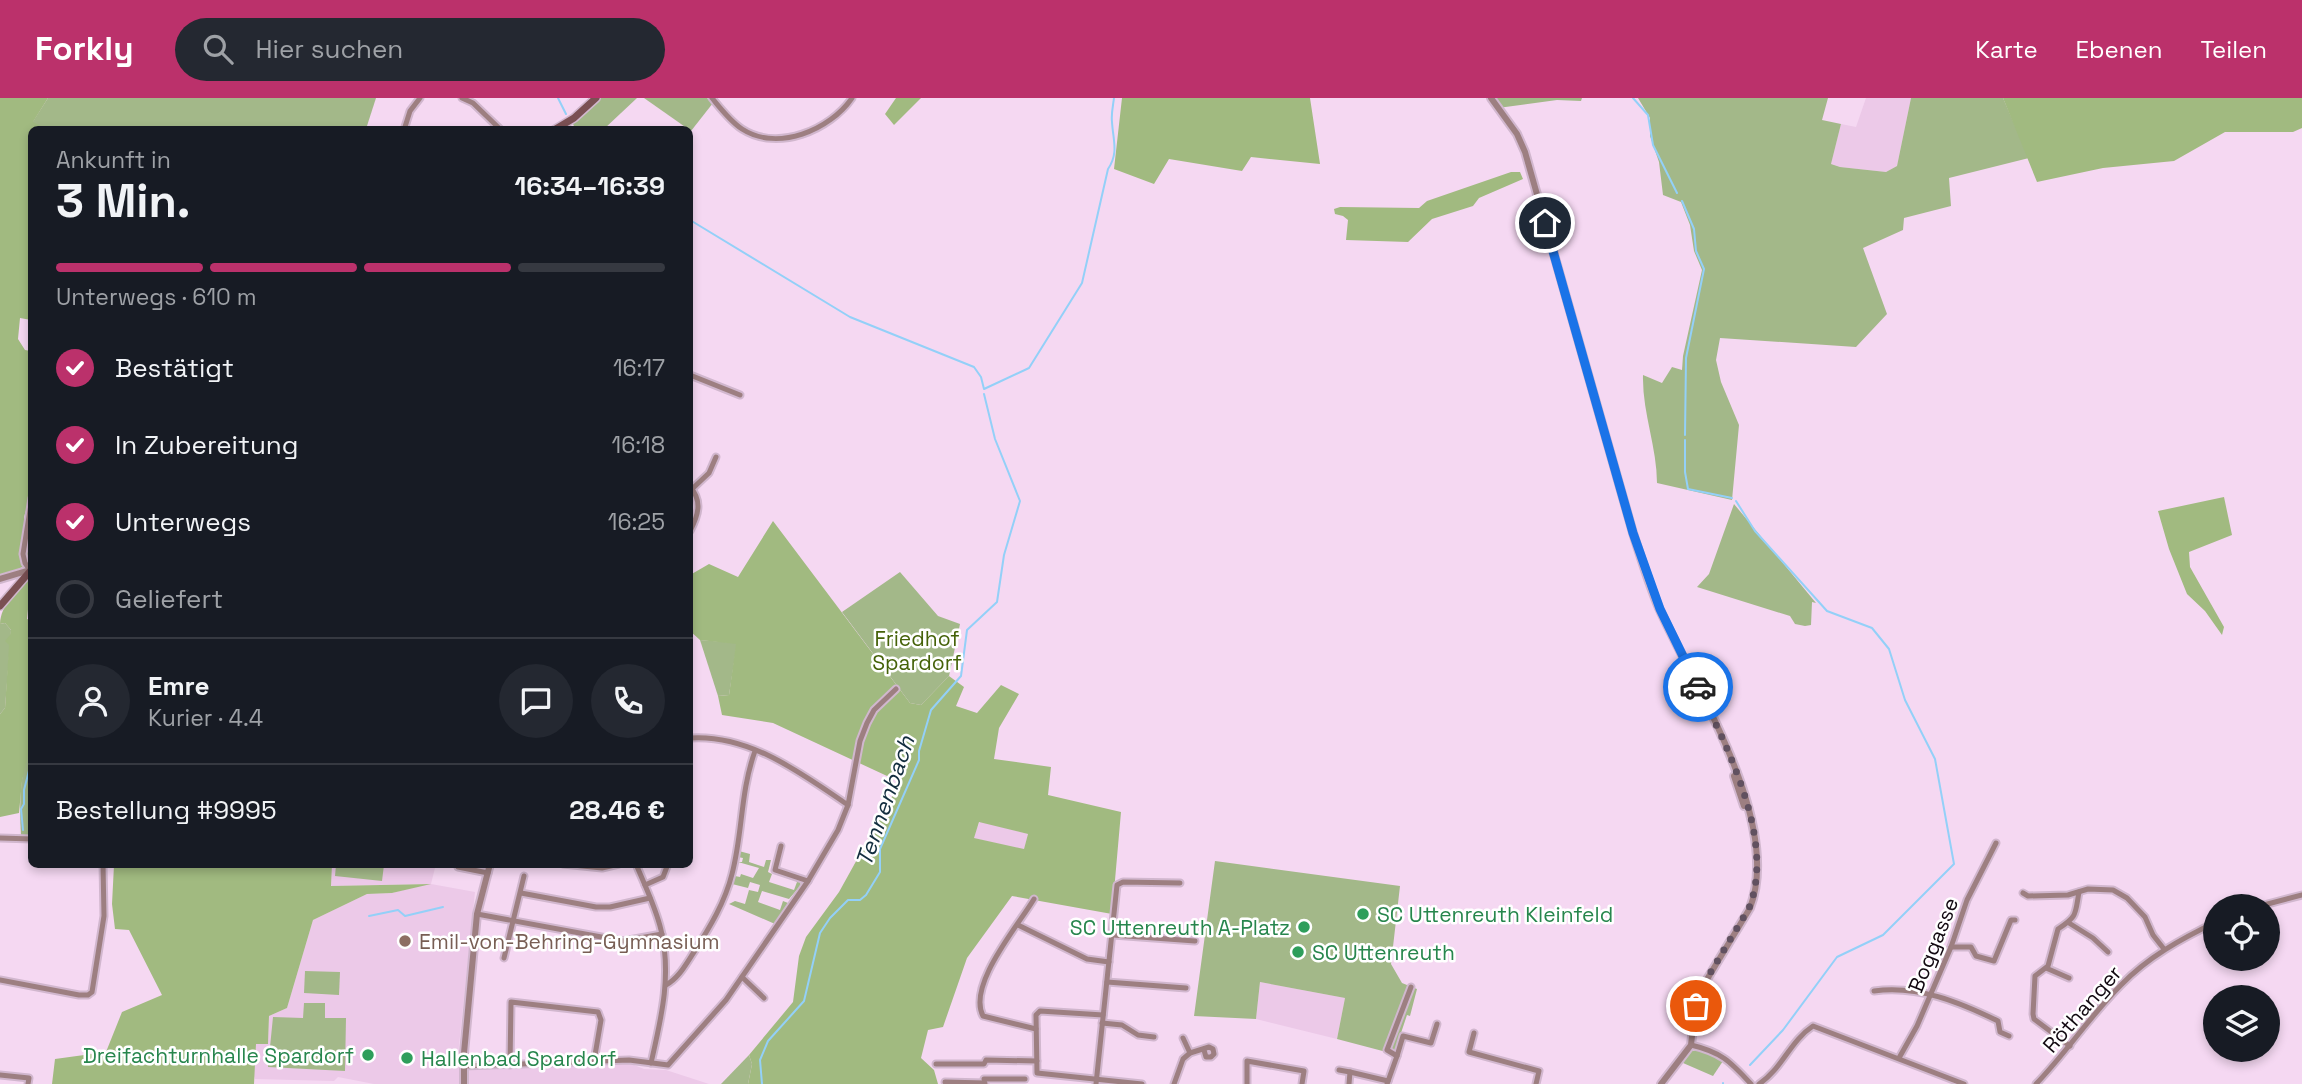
<!DOCTYPE html>
<html lang="de">
<head>
<meta charset="utf-8">
<style>
	:root { --surface:#171b24; --page:#242831; --text:#f1f3f6; --muted:#9ea1a6; --line:#363941; --accent:#bb316b }
	body { margin:0; font-family:"Space Grotesk",sans-serif; background:var(--page); color:var(--text); height:100vh; display:flex; flex-direction:column; font-size:26px; white-space:nowrap }
	* { box-sizing:border-box; margin:0 }
	p { font-size:23px; color:var(--muted) }
	.icon { flex:none; width:38px; height:38px; fill:none; stroke:currentColor; stroke-width:2; stroke-linecap:round; stroke-linejoin:round }
	.map { position:relative; flex:1; overflow:hidden }
	.drawer { position:absolute; left:28px; top:28px; width:665px; height:742px; display:flex; flex-direction:column; background:var(--surface); border-radius:10px; box-shadow:0 4px 10px #0003 }
	.drawer>* { flex:none }
	.tools { position:absolute; left:2203px; top:796px; display:grid; gap:14px }
	.tools a { display:grid; place-items:center; width:77px; height:77px; border-radius:50%; background:var(--surface); box-shadow:0 4px 10px #0003; font-size:35px }
	.pin { position:absolute; display:grid; place-items:center; width:60px; height:60px; color:#fff; margin:-30px; border:4px solid #fff; border-radius:50%; box-shadow:0 2px 7px #0007 }
	.courier { position:absolute; display:grid; place-items:center; width:70px; height:70px; margin:-35px; border:5px solid #1a73e8; border-radius:50%; background:#fff; color:#222; box-shadow:0 2px 9px #0007 }
	.head em { font-style:normal; font-weight:700 }
	.head div { display:flex; flex-direction:column-reverse }
	.head { display:flex; align-items:center; justify-content:space-between; height:119px; padding:0 28px }
	h1 { font-size:46px; font-weight:700; line-height:52px }
	.bar { display:grid; grid-template-columns:repeat(4,1fr); gap:10px 7px; align-content:center; height:84px; padding:0 28px }
	.bar i { height:9px; border-radius:5px; background:var(--line) }
	.bar .on { background:var(--accent) }
	.bar p { grid-column:span 4 }
	.line { display:flex; align-items:center; gap:18px; padding:0 28px; border-top:2px solid var(--line) }
	.line div { flex:1 }
	.round { display:grid; place-items:center; flex:none; width:74px; height:74px; border-radius:37px; background:var(--page) }
	ol { padding:0 28px; list-style:none }
	li { display:flex; align-items:center; gap:21px; height:77px }
	li p { margin-inline-start:auto }
	li .icon { padding:7px; border-radius:50%; background:var(--accent); color:#fff; stroke-width:4 }
	li:last-child { color:var(--muted) }
	li i { width:38px; height:38px; border:4px solid var(--line); border-radius:50% }
	header { display:flex; align-items:center; gap:42px; box-sizing:border-box; height:98px; padding:0 35px; background:var(--accent); color:#fff }
	header strong { font-size:33px }
	nav { display:flex; gap:38px; margin-inline-start:auto; font-size:24px }
	.search { width:490px; height:63px; background:var(--page); display:flex; align-items:center; gap:18px; box-sizing:border-box; padding:0 24px; border-radius:38px; color:var(--muted); font-size:26px }
	.map>svg:first-child { display:block }
	.built { fill:#ecc9e8 }
	.green { fill:#a3b889 }
	.forest { fill:#a1ba80; fill-rule:evenodd }
	.lines { fill:none; stroke-linecap:round; stroke-linejoin:round }
	.stream { stroke:#93d0f8; stroke-width:2 }
	.minor-casing { stroke:#d1b7ce; stroke-width:9 }
	.tertiary-casing { stroke:#d1b7ce; stroke-width:10 }
	.secondary-casing { stroke:#d1b7ce; stroke-width:10 }
	.minor { stroke:#9d7f81; stroke-width:5 }
	.tertiary { stroke:#9d7f81; stroke-width:6 }
	.secondary { stroke:#7a5053; stroke-width:7 }
	.done { stroke:#615160; stroke-width:7; stroke-dasharray:0 12.6 }
	.route { stroke:#1a73e8; stroke-width:9 }
	.leisure-dot { fill:#2e9e5b; stroke:#fff; stroke-width:2.5 }
	.education-dot { fill:#8d6e63; stroke:#fff; stroke-width:2.5 }
	.labels { text-anchor:middle; dominant-baseline:central; stroke-width:5; stroke-linejoin:round; paint-order:stroke }
	.park-label { font-size:21px; fill:#456209; stroke:#fff }
	.leisure-label { font-size:21px; fill:#27864d; stroke:#fff; text-anchor:start }
	.education-label { font-size:21px; fill:#785e54; stroke:#fff; text-anchor:start }
	.street-label { font-size:21px; fill:#120911; stroke:#fff }
	.water-label { font-size:23px; font-style:italic; fill:#122d3e; stroke:#fff }
</style>
</head>
<body>
<header>
<strong>Forkly</strong>
<div class="search"><svg class="icon" aria-label="search" viewBox="0 0 24 24"><circle cx="10" cy="10" r="6"/><path d="M15 15l6 6"/></svg>Hier suchen</div>
<nav><a>Karte</a><a>Ebenen</a><a>Teilen</a></nav>
</header>
<div class="map">
<svg width="2302" height="986" viewBox="0 0 2302 986">
	<rect width="100%" height="100%" fill="#f5d8f2"/>
	<!-- built -->
	<g class="built">
		<path d="M1866,0H1911L1897,68L1886,74L1840,69L1831,66L1841,26L1856,29Z"/>
		<path d="M980,723L1028,736L1024,752L973,740Z"/>
		<path d="M436,766L431,786L475,794L457,967L629,965L644,971L666,972L709,986H374L338,979L334,983L255,981L253,975L256,945L268,946L269,918L287,910L313,822L367,796L392,795L426,786L331,788L332,767Z"/>
		<path d="M1260,884L1345,900L1337,941L1256,921Z"/>
	</g>
	<!-- green -->
	<g class="green">
		<path d="M48,0H376L366,31L47,32L32,25Z"/>
		<path d="M589,0H637L604,31H575L570,18Z"/>
		<path d="M644,0H707L713,5L691,33Z"/>
		<path d="M1490,0H1582L1581,3L1557,2L1498,10Z"/>
		<path d="M1638,0H1828L1822,22L1841,26L1831,66L1840,69L1886,74L1897,68L1911,0H2003L2029,60L1949,80L1951,108L1904,120L1903,132L1863,150L1887,216L1856,249L1720,240L1716,262L1721,284L1739,327L1732,402L1657,385C1657,349 1642,314 1643,277L1662,285L1672,269L1682,272L1683,258L1702,172L1694,153L1690,127L1681,104L1663,97L1659,64L1650,38V20Z"/>
		<path d="M1734,406L1816,505L1812,504L1811,527L1805,528L1795,526L1790,518L1697,489L1709,476Z"/>
		<path d="M900,474L938,518L960,526L949,578L921,607L910,605L842,514Z"/>
		<path d="M5,525L11,532L5,610L0,616V526Z"/>
		<path d="M700,542L737,545L729,597L718,598Z"/>
		<path d="M31,643V738L21,737C19,706 20,673 31,643Z"/>
		<path d="M739,753L750,756L749,764L764,769L766,762H771L768,774L772,776L769,784L794,792L797,784L794,781L800,784L801,787L789,801L762,793L758,804L780,812L783,803L788,805L775,826L729,806L735,803L745,806L749,792L758,794L760,787L750,784L748,790L732,786L735,778L740,779L741,776L753,780L759,770L738,764H742L743,760L738,759Z"/>
		<path d="M1215,763L1400,788L1391,866L1402,885L1417,891L1410,918L1407,917L1394,956L1337,941L1345,900L1260,884L1256,921L1194,918Z"/>
		<path d="M336,767H384L382,783L335,778Z"/>
		<path d="M305,873L340,874L339,897L304,895Z"/>
		<path d="M304,905H325V920H346L345,973L268,969L273,919L303,920Z"/>
		<path d="M1699,952L1715,956L1723,963L1713,978L1683,965L1691,953Z"/>
		<path d="M749,957L752,966L748,986H721Z"/>
	</g>
	<!-- forest -->
	<g class="forest">
		<path d="M0,0H48L33,24L47,31L32,32L31,222L20,220L18,241L25,252L31,253L32,393L24,419V431L31,430V464L17,472L0,477Z"/>
		<path d="M896,0H921L894,27L885,16Z"/>
		<path d="M1122,0H1310L1320,66L1251,59L1242,73L1169,61L1154,86L1114,71Z"/>
		<path d="M2003,0H2302V30L2293,34H2225L2174,63L2103,70L2037,84Z"/>
		<path d="M1511,74H1520L1523,81L1479,100L1473,108L1432,121L1408,144L1346,142L1348,122L1343,118L1335,116L1334,111L1340,109L1419,110L1427,103Z"/>
		<path d="M2224,399L2232,437L2189,454L2190,469L2224,529L2222,537L2205,513L2187,496L2169,451L2158,413Z"/>
		<path d="M773,423L910,605L921,607L949,578L964,589L956,608L977,615L1001,587L1019,596L999,630L994,661L1051,669L1048,697L1121,714L1112,816L1012,798L967,860L943,929L928,932L921,960L934,972L938,986H748L752,966L749,957L793,904L799,858L806,839L839,794L900,684L773,625L722,617L718,598L729,597L736,546L700,542L690,533V477L709,466L738,479ZM979,724L1028,736L1024,751L974,740Z"/>
		<path d="M29,481L31,482L27,521L32,523L31,643L22,683L19,715L0,719V616L5,610L9,547L5,543L10,537L11,532L5,525L0,526C1,506 16,495 29,481Z"/>
		<path d="M114,767H332L331,788L431,786L392,795L367,796L313,822L287,910L269,918L268,946H256L254,986H52L55,961L106,954L122,914L162,897L129,832L115,831L112,806Z"/>
	</g>
	<g class="lines">
		<!-- stream -->
		<g class="stream">
			<path d="M558,0L566,16"/>
			<path d="M1633,0L1648,17L1653,47L1677,95"/>
			<path d="M1682,103L1694,131L1696,153L1704,171L1686,260L1685,337"/>
			<path d="M690,122L850,219L974,269L981,279L984,291L1029,270L1082,185L1108,71C1119,55 1113,42 1112,24C1111,16 1113,8 1114,0"/>
			<path d="M1685,342V374L1688,391L1732,400"/>
			<path d="M1736,403L1755,433L1827,513L1872,530L1889,551L1905,602L1935,661L1954,766L1883,837L1837,859L1783,932L1750,967"/>
			<path d="M23,732L21,711L24,706V692L32,661"/>
			<path d="M369,818L398,812L405,818L443,809"/>
			<path d="M762,986L760,962L768,943L804,903L820,835L830,820L848,802H860L866,797L880,774V751L919,662V653L931,612L961,578L967,532L997,504L1004,457L1020,403L995,341L984,296"/>
			<path d="M1723,986V985"/>
		</g>
		<defs>
			<g id="minor">
				<path d="M462,0L473,5L501,32"/>
				<path d="M712,0C721,11 730,23 742,31C778,54 830,32 852,0"/>
				<path d="M404,32L410,13L420,0"/>
				<path d="M690,277L740,297"/>
				<path d="M690,389C703,403 698,418 690,433"/>
				<path d="M692,391L709,375L716,359"/>
				<path d="M30,472L25,465L23,456L32,400"/>
				<path d="M690,640C749,636 801,675 848,707"/>
				<path d="M0,740L32,741"/>
				<path d="M781,748L775,772L808,783"/>
				<path d="M458,766V769L488,775"/>
				<path d="M563,766L602,770L619,766"/>
				<path d="M636,766C645,788 656,810 661,832C672,878 661,921 651,965"/>
				<path d="M645,787L663,779L668,766"/>
				<path d="M521,795L596,809H610L650,800"/>
				<path d="M2023,795L2028,798L2068,797L2088,791L2113,792L2127,800L2145,819L2153,837L2164,851"/>
				<path d="M1034,801C1018,828 967,887 983,918L1036,931"/>
				<path d="M2260,808L2302,797"/>
				<path d="M477,816L623,843L662,836"/>
				<path d="M2069,825L2093,840L2108,854"/>
				<path d="M1018,827L1087,861L1109,864"/>
				<path d="M1113,837L1195,843"/>
				<path d="M1951,849H1971L1976,858L1994,863L2011,822H2015"/>
				<path d="M504,860L524,778"/>
				<path d="M2046,870L2069,880"/>
				<path d="M742,879L764,900"/>
				<path d="M0,882L79,897H88L92,894L104,818L103,766"/>
				<path d="M1107,884L1186,890"/>
				<path d="M666,887C679,880 686,866 694,854C710,829 725,804 732,776C743,734 740,695 755,653"/>
				<path d="M1874,893C1918,887 1959,904 1998,923L2000,934L2009,938"/>
				<path d="M1103,917L1040,913L1036,917L1037,975L1142,986"/>
				<path d="M1102,925L1122,927L1138,937L1154,939"/>
				<path d="M1474,935L1469,954L1539,973L1536,986"/>
				<path d="M1183,940L1190,955"/>
				<path d="M1691,947C1721,954 1730,963 1751,986"/>
				<path d="M2070,948L2034,921L2033,916L2035,878L2048,868L2058,831C2078,818 2075,816 2079,794"/>
				<path d="M1397,958L1403,938L1431,945L1437,926"/>
				<path d="M1899,960L1917,928L1951,849L1967,802L1996,745"/>
				<path d="M936,966H984L986,962L1037,963"/>
				<path d="M510,967L511,904L598,914L601,922L594,963"/>
				<path d="M464,968L629,962L668,967L726,902L808,783L838,732L848,707L860,643L867,625L874,612L896,591"/>
				<path d="M1339,972L1350,974"/>
				<path d="M0,977L29,980L28,986"/>
				<path d="M984,981H1025"/>
				<path d="M945,984L985,985"/>
				<path d="M1096,986L1117,787L1123,784L1180,785"/>
				<path d="M1174,986L1183,961L1190,955L1209,949L1213,951L1214,956L1211,959H1206L1204,952"/>
				<path d="M1247,986V963L1304,973L1302,986"/>
				<path d="M1349,986L1350,974L1388,983"/>
				<path d="M1387,986L1397,958L1387,952L1411,889"/>
				<path d="M1759,986C1782,971 1790,943 1813,928L1964,986"/>
				<path d="M2036,986C2066,955 2090,918 2121,887C2148,859 2181,841 2216,824"/>
			</g>
			<g id="tertiary">
				<path d="M1491,0L1517,36L1525,54L1633,435C1641,460 1649,486 1659,510C1694,588 1783,724 1750,810L1700,893L1696,902L1691,947L1661,986"/>
				<path d="M0,481L30,472"/>
				<path d="M1734,678L1744,708"/>
				<path d="M464,986V955L477,816L490,766"/>
			</g>
			<g id="secondary">
				<path d="M554,32L574,20L596,0"/>
				<path d="M0,508L32,471"/>
			</g>
		</defs>
		<!-- minor casing -->
		<use href="#minor" class="minor-casing"/>
		<!-- tertiary casing -->
		<use href="#tertiary" class="tertiary-casing"/>
		<!-- secondary casing -->
		<use href="#secondary" class="secondary-casing"/>
		<!-- minor -->
		<use href="#minor" class="minor"/>
		<!-- tertiary -->
		<use href="#tertiary" class="tertiary"/>
		<!-- secondary -->
		<use href="#secondary" class="secondary"/>
	</g>
	<g class="lines">
		<!-- done -->
		<path class="done" d="M1696,908L1700,892L1749,810C1776,743 1727,649 1698,589"/>
		<!-- route -->
		<path class="route" d="M1545,125L1633,435L1660,511L1698,589"/>
	</g>
	<!-- markers -->
	<g class="leisure-dot">
		<circle cx="1363" cy="816" r="7"/>
		<circle cx="1304" cy="829" r="7"/>
		<circle cx="1298" cy="854" r="7"/>
		<circle cx="368" cy="957" r="7"/>
		<circle cx="407" cy="960" r="7"/>
	</g>
	<circle class="education-dot" cx="405" cy="843" r="7"/>
	<g class="labels">
		<!-- park labels -->
		<g class="park-label">
			<text x="917" y="540">Friedhof<tspan x="917" dy="24">Spardorf</tspan></text>
		</g>
		<!-- leisure labels -->
		<g class="leisure-label">
			<text x="1377" y="816">SC Uttenreuth Kleinfeld</text>
			<text x="1290" y="829" text-anchor="end">SC Uttenreuth A-Platz</text>
			<text x="1312" y="854">SC Uttenreuth</text>
			<text x="354" y="957" text-anchor="end">Dreifachturnhalle Spardorf</text>
			<text x="421" y="960">Hallenbad Spardorf</text>
		</g>
		<!-- education labels -->
		<g class="education-label">
			<text x="419" y="843">Emil-von-Behring-Gymnasium</text>
		</g>
		<!-- street labels -->
		<g class="street-label">
			<text transform="translate(1933 847) rotate(-68)">Boggasse</text>
			<text transform="translate(2082 911) rotate(-49)">Röthanger</text>
		</g>
		<!-- water labels -->
		<g class="water-label">
			<text transform="translate(885 703) rotate(-71)">Tennenbach</text>
		</g>
	</g>
</svg>
<div class="tools">
<a><svg class="icon" aria-label="locate" viewBox="0 0 24 24"><circle cx="12" cy="12" r="6"/><path d="M12 2v4M12 18v4M2 12h4M18 12h4"/></svg></a>
<a><svg class="icon" aria-label="layers" viewBox="0 0 24 24"><path d="M12 4l9 5-9 5-9-5zM3 14l9 5 9-5"/></svg></a>
</div>
<div class="pin" style="left:1696px;top:908px;background:#ea580c"><svg class="icon" aria-label="bag" viewBox="0 0 24 24"><path d="M5 8h14l-1 12H6zM9 8a3 3 0 0 1 6 0"/></svg></div>
<div class="pin" style="left:1545px;top:125px;background:#1f2937"><svg class="icon" aria-label="home" viewBox="0 0 24 24"><path d="M3 11l9-7 9 7M6 9v11h12V9"/></svg></div>
<div class="courier" style="left:1698px;top:589px"><svg class="icon" aria-label="car" viewBox="0 0 24 24"><path d="M5 17H2v-5l4-1 3-4h7l3 4 3 1v5h-3M9 17h6M6 11h13"/><circle cx="7" cy="17" r="2"/><circle cx="17" cy="17" r="2"/></svg></div>
<section class="drawer">
<div class="head"><div><h1>3 Min.</h1><p>Ankunft in</p></div><em>16:34–16:39</em></div>
<div class="bar"><i class="on"></i><i class="on"></i><i class="on"></i><i></i><p>Unterwegs · 610 m</p></div>
<ol>
<li><svg class="icon" aria-label="check" viewBox="0 0 24 24"><path d="M5 12l5 5 9-10"/></svg>Bestätigt<p>16:17</p></li>
<li><svg class="icon" aria-label="check" viewBox="0 0 24 24"><path d="M5 12l5 5 9-10"/></svg>In Zubereitung<p>16:18</p></li>
<li><svg class="icon" aria-label="check" viewBox="0 0 24 24"><path d="M5 12l5 5 9-10"/></svg>Unterwegs<p>16:25</p></li>
<li><i></i>Geliefert</li>
</ol>
<div class="line" style="height:126px"><a class="round"><svg class="icon" aria-label="person" viewBox="0 0 24 24"><circle cx="12" cy="8" r="4"/><path d="M4 21q1-7 8-7t8 7"/></svg></a><div><b>Emre</b><p>Kurier · 4.4</p></div><a class="round"><svg class="icon" aria-label="chat" viewBox="0 0 24 24"><path d="M4 5h16v11H9l-5 4z"/></svg></a><a class="round"><svg class="icon" aria-label="phone" viewBox="0 0 24 24"><path d="M5 4h4l2 5-3 2q2 4 5 5l2-3 5 2v4C11 20 4 13 5 4z"/></svg></a></div>
<div class="line" style="height:91px"><div>Bestellung #9995</div><b>28.46 €</b></div>
</section>
</div>
</body>
</html>
